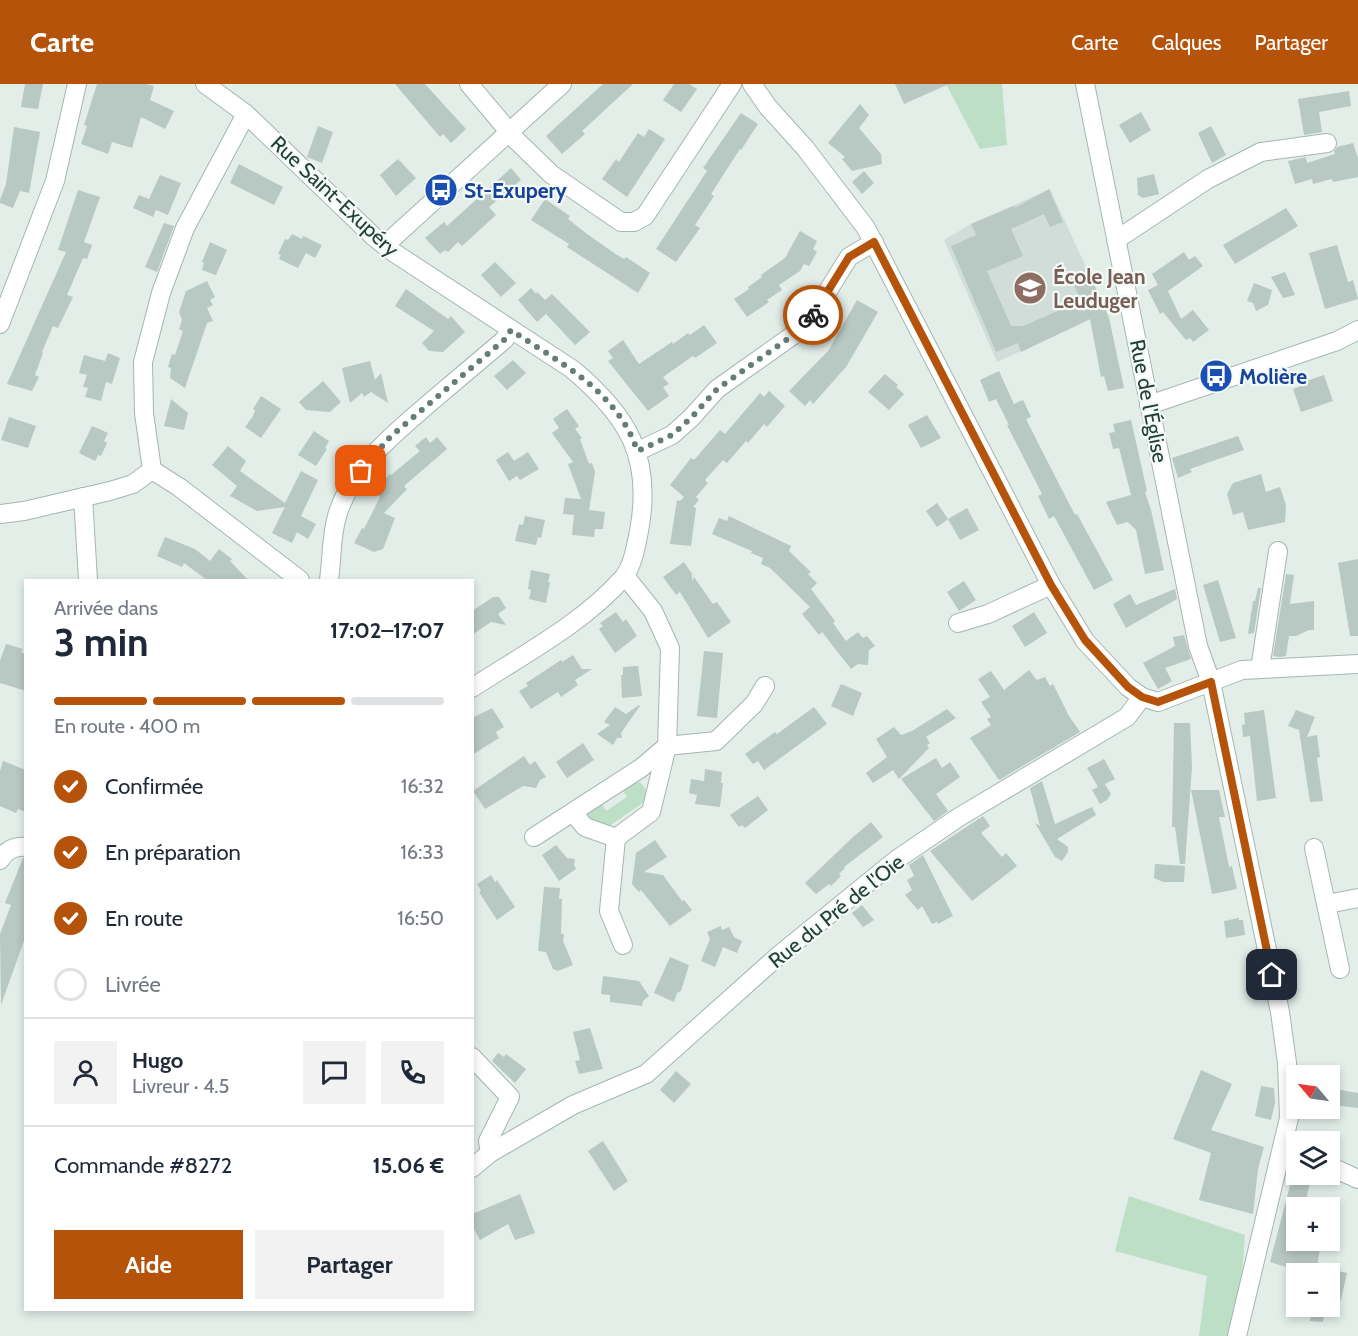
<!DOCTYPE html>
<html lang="fr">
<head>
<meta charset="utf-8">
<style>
	:root { --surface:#fff; --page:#f2f2f3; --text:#1f2937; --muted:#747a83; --line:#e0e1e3; --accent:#b45309 }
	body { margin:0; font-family:Cabin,sans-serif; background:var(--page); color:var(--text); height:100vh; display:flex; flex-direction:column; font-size:22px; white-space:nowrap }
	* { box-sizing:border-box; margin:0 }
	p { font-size:20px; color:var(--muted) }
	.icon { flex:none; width:33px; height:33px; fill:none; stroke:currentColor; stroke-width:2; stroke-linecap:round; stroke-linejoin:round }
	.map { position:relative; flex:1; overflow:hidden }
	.sheet { position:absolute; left:24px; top:495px; width:450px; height:732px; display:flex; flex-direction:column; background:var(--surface); border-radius:0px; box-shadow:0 3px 9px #0003 }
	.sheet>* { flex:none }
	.needle { width:39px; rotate:299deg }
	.tools { position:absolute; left:1286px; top:981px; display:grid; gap:12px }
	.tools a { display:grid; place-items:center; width:54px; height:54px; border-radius:0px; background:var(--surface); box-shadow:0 3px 9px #0003; font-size:30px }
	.pin { position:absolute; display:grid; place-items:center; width:51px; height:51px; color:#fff; margin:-26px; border-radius:12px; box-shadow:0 3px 9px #0006 }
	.courier { position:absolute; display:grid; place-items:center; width:60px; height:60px; margin:-30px; border:4px solid #b45309; border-radius:50%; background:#fff; color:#222; box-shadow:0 2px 8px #0007 }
	.head em { font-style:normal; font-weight:800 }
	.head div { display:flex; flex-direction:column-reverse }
	.head { display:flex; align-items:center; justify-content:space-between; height:102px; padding:0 30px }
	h1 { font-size:39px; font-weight:800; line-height:45px }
	.bar { display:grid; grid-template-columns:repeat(4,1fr); gap:9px 6px; align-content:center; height:72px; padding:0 30px }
	.bar i { height:8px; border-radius:4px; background:var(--line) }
	.bar .selected { background:var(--accent) }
	.bar p { grid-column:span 4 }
	.line { display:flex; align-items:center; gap:15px; padding:0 30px; border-top:2px solid var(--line) }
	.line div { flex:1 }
	.round { display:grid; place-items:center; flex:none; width:63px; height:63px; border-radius:0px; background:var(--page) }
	ol { padding:0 30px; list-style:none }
	li { display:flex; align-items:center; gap:18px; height:66px }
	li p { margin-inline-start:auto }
	li .icon { padding:6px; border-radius:50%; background:var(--accent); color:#fff; stroke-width:4 }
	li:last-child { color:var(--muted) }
	li i { width:33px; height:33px; border:3px solid var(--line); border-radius:50% }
	.button { display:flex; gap:12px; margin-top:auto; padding:12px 30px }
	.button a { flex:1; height:69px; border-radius:0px; background:var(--accent); color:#fff; font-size:24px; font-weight:800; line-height:69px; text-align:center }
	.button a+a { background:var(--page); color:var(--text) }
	header { display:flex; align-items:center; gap:36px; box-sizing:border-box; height:84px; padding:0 30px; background:var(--accent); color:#fff }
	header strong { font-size:28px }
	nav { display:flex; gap:33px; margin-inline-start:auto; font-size:21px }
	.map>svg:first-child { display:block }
	.built { fill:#d1ddd8 }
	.green { fill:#bcdfc6 }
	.building { fill:#b8c8c2 }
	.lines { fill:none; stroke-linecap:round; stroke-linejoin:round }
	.minor-casing { stroke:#a5b6b0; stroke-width:20 }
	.minor { stroke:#fff; stroke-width:18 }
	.done { stroke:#667d76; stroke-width:6; stroke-dasharray:0 10.8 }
	.route { stroke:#b45309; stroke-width:8 }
	.labels { text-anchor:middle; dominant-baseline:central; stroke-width:4.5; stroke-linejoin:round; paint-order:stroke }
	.transit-label { font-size:21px; font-weight:bold; fill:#164399; stroke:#f4faf7; text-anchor:start }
	.street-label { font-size:21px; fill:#224038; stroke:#f4faf7 }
	.education-label { font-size:21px; font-weight:bold; fill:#785e54; stroke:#f4faf7; text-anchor:start }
</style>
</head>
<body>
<header>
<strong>Carte</strong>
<nav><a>Carte</a><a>Calques</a><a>Partager</a></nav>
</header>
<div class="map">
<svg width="1358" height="1252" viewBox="0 0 1358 1252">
	<rect width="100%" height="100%" fill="#e3eee9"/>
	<!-- built -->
	<path class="built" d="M1050,105L1107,228L997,278L944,156L971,140Z"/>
	<!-- green -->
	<g class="green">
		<path d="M946,0H1002L1007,61L980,65Z"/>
		<path d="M640,698L646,706L644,718L608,743L594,741L588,731L599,716L606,727L627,713L620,702Z"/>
		<path d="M1129,1112L1245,1151L1237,1252H1199L1207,1192L1115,1167Z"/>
	</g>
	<!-- building -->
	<g class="building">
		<path d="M25,0H43L38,25L21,23Z"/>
		<path d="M97,0H146L154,2L150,16L174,27L165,45L141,33L132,64L112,58L108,70L81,60L87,42L84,41Z"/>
		<path d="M395,0H425L466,45L451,59L443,50L440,53Z"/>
		<path d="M603,0H633L582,47L585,50L562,70L546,52Z"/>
		<path d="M674,0H689L697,5L681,28L663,16Z"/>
		<path d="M895,0H949L904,20Z"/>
		<path d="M1349,7L1351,22L1319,28L1322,48L1304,51L1298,15Z"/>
		<path d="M860,20L869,31L859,44L881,70L882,80L852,87L842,75L845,73L828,59Z"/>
		<path d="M1141,28L1151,46L1130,59L1119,41Z"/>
		<path d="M741,29L758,40L741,66L740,65L711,110L714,112L695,141L700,144L676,178L656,165L707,87L703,84Z"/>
		<path d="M318,42L333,48L322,79L307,73Z"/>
		<path d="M1211,42L1226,71L1212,79L1198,49Z"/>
		<path d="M14,43L40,48L29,109L20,107L13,124L0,119V116L6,100Z"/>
		<path d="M649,45L665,55L627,113L602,95L616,75L619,78L638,49L644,53Z"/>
		<path d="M1353,59L1358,74V93L1333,98L1332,95L1313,100L1312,95L1295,100L1288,77L1306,73L1307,79L1335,70L1334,67L1337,63Z"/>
		<path d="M398,75L416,94L396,112L380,91Z"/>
		<path d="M239,80L283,103L274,121L230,99Z"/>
		<path d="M511,84L521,96L489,123L496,131L462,162L458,158L448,168L445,166L440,170L425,154L444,138L447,142Z"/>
		<path d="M864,87L874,99L862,110L852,98Z"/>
		<path d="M1154,90L1159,110L1143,114L1138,111L1137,94Z"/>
		<path d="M160,91L181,99L168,131L156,126L153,133L133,124L139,111L149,115Z"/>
		<path d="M1049,105L1063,138L1050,143L1044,130L1011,145L1023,172L987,187L1011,242H1023L1081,217L1070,192L1087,185L1109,234L1124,304L1108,307L1104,292L1101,293L1090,235L1021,268L1018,259L996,268L951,162L976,151L971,140L1014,122L1015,124Z"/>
		<path d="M78,106L100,113L84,158L92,161L87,175L83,174L67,211L73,213L58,244L53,242L42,268L43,269L35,291L39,293L32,307L7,300L66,168L58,166Z"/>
		<path d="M545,115L570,132L568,135L587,150L617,171L624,175L626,173L650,189L638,209L567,163L569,160L531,136Z"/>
		<path d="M1286,124L1298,142L1235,180L1223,161Z"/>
		<path d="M164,139L174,142L157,188L145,183Z"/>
		<path d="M800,147L817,157L813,165L817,168L809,182L804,180L800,187L779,201L782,206L767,216L769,218L747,233L734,215L749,205L748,203L762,193L761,191L785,174Z"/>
		<path d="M292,150L302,155L303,152L322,161L315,174L306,169L298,184L279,175L281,171L278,170L285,155L288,156Z"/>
		<path d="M210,158L227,166L216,191L202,186L204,179L202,178Z"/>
		<path d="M1337,161L1348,198L1353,196L1358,215L1325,225L1309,169Z"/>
		<path d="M1184,168L1189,176L1195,172L1203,182L1168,207L1181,235L1193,226L1209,246L1193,258L1190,254L1186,256L1163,228L1160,230L1148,206L1158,201L1152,190Z"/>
		<path d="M495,178L516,199L501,213L481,191Z"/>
		<path d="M1285,188L1295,211L1283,214L1271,193Z"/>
		<path d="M207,197L215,213L210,216L213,221L207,224L213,237L207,239L185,304L170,294L171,284L168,283L172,270L175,271L183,247L179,245L182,236L179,228L186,207Z"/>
		<path d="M1254,199L1272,206L1268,221L1256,227L1253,219L1247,217Z"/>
		<path d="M531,204L536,210L537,208L545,216L552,210L590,248L575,261L546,230L537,238L518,216Z"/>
		<path d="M406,205L448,235L451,232L465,248L443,268L429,267L422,259L434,247L395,222Z"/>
		<path d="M857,216L878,228L846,283L813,320L810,316L805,322L789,307L828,267Z"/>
		<path d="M704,241L717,259L695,274L693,272L663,293L669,300L663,303L669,312L648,327L608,277L613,274L608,267L623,256L639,280L672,258L673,260L688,249L690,251Z"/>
		<path d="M108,269L120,274L112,300L106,298L101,317L85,313L88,304L83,303L87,291L79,289L84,271L105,277Z"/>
		<path d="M513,276L526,289L507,306L494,292Z"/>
		<path d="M370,277L375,296L381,289L388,319L371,308L364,313L362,309L350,319L342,284Z"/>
		<path d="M999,287L1014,320L1023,316L1031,333L1026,335L1040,363L1075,431L1077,430L1113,496L1094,506L1054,432L1049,435L1038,412L1042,410L1007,341H1009L996,315L989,318L980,296Z"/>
		<path d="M885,290L898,301L896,303L904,310L889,326L868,308Z"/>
		<path d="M1324,291L1333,317L1301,328L1293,305L1301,302V299Z"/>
		<path d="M323,297L341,318L330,328L306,326L299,318Z"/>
		<path d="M769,307L785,322L767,343L764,340L748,359L746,357L727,379L723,376L705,396L708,399L696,413L699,416L693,423L696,424L691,462L670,460L677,416L680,417L684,413L670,401L691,374L694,376L720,346L725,350L760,309L764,313Z"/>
		<path d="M261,312L281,325L261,354L245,343L253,332L255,326L253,325Z"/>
		<path d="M171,315L188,329L184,346L164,342Z"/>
		<path d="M567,325L579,342L575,345L582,354L580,355L589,380L592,379L595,388L589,426L605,428L603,445H595L594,453L572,451L574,431L563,430L565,414L581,415L568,380L573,378L552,349L559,344L553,335Z"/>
		<path d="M927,331L941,354L921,364L908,341Z"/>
		<path d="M9,333L36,342L28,364L1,356Z"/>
		<path d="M1131,336L1147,407L1145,408L1151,426L1164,486L1145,490L1136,446L1128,438L1117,441L1106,418L1131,411L1119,364L1113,365L1109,349L1115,348L1113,340Z"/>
		<path d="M92,342L108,349L104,357L107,359L101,372L98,371L95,377L79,369Z"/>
		<path d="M314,347L329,357L325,364L327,365L316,382L298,371Z"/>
		<path d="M1238,352L1244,366L1190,385L1192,388L1178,394L1172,374Z"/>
		<path d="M426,353L430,359L437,353L447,365L404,402L407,405L384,429L395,434L383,465L374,468L354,459L362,444L364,445L380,413L374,408L390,390L391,391L420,367L415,362Z"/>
		<path d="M228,362L246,377L240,387L285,419L301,387L318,396L301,432L316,440L308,455L297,448L292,459L272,449L285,423L257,427L230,412L237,402L212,381Z"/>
		<path d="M508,368L514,377L528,368L539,385L520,396L517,392L509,397L496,376Z"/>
		<path d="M1261,390L1266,408L1280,403L1286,421L1285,438L1248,446L1243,428L1233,431L1227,410L1233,399Z"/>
		<path d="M937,419L948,435L937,443L926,427Z"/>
		<path d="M967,424L979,446L960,456L948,435Z"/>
		<path d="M525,432L545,436L541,454L538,453L536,461L515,457L519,440L523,441Z"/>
		<path d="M729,432L791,462L789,467L811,488L808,490L817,499L811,505L835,537L833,539L846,557L858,548L863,554L867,552L875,562L869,566L868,581L858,580L851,585L822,548L819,551L802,530L810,523L770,484L761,480L763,474L751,469L752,467L712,450L719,434L727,437Z"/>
		<path d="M165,453L195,465L210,477L219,465L232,475L230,477L248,496H207L184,479L182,483L157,472Z"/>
		<path d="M1358,475V552H1350L1338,479Z"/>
		<path d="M684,478L692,490V497L694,493L713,520L717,518L731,538L708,554L680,508L676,511L663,493Z"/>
		<path d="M531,486L550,490L548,498H550L546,519L529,515L531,506L528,505Z"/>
		<path d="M1286,490L1294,491L1290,520L1314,517V546H1309L1296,552H1289L1286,572L1279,573L1273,572Z"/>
		<path d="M1218,496L1236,554L1220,558L1203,501Z"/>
		<path d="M964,497L976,516L959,527L947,508Z"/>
		<path d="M1258,504H1261L1254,549L1248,550L1253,517H1255Z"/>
		<path d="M1175,505L1177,515L1126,544L1113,520L1130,510L1136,521Z"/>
		<path d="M493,513H499L506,524L498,530L506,541L491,538L472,551V527Z"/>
		<path d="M616,528L623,538L626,535L637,552L615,569L599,545L603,542L600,539Z"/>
		<path d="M1034,528L1047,549L1025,563L1012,542Z"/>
		<path d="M1184,551L1191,575L1165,584L1172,597L1158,605L1143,579L1175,562L1173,553Z"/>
		<path d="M6,560L23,565L21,568L26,570V607L0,599V577Z"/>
		<path d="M704,567L723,569L717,634L697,632Z"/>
		<path d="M573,571L582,585H592L575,596L578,601L561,613L558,608L531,625L519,607L528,602L526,599L561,576L562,578Z"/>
		<path d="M638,582L642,612L622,614L621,591H623V583Z"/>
		<path d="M1029,586L1037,596L1045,593L1050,602L1053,600L1069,632L1080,648L999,696L970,654L991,641L987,635L991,633L981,618L990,613L978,595L991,587L1004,606Z"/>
		<path d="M841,600L862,609L853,632L831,622Z"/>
		<path d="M639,621L640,622L621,649L622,654H617L613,661L597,650L610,641L604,638L615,623L626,630Z"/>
		<path d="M814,623L827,640L764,686L758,677L753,680L745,670L775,648L777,650Z"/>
		<path d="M492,624L504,643L496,648L499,654L472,671V634Z"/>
		<path d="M947,625L956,634L926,653L930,659L927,661L929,664L899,695L893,686L873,699L866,689L887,673L876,655L894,643L901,651L912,647Z"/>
		<path d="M1264,626L1276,714L1257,717L1250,652L1243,653L1242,641L1245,640L1244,629Z"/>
		<path d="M1296,626L1315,633L1307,653L1317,651L1320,673L1317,674L1323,717L1310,718L1299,646L1288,642Z"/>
		<path d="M1174,639H1190L1192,683L1185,780H1180L1175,743H1172Z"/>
		<path d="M583,659L594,676L567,694L556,678Z"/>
		<path d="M524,672L530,681L535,677L546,693L540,696L536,704L523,702L485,725L473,707Z"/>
		<path d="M936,674L942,684L950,678L960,693L936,710L948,727L934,737L901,695Z"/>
		<path d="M1104,675L1115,695L1105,700L1111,710L1107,716L1100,720L1092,706L1098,703L1087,684Z"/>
		<path d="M3,677L26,686V728L18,725L16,729L0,722V687Z"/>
		<path d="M705,685L722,688L721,699H723L720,723L695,720L697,711L689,709L691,695L704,697Z"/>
		<path d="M1042,697L1055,740L1092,723L1096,731L1057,755L1068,763V768L1062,777L1055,773L1035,739L1040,742L1030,704Z"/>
		<path d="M1191,706H1219L1225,733H1219L1229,783L1232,782L1237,805L1212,810Z"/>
		<path d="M758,712L768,726L745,744L742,741L739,743L730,731Z"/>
		<path d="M983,732L990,742L981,749L1002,773L1006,769L1017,782L972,817L930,767Z"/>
		<path d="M871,738L883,753L844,783L845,784L839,790L841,792L831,802L829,800L816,810L805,799L853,753Z"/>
		<path d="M655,756L667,773L644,788L663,791L682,817L684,816L692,826L670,842L641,806L639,808L632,800L636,769Z"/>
		<path d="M556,761L567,774L575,775L574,781L576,785L559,797L542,771Z"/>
		<path d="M923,771L953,832L938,840L937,838L932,840L922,822L918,826L905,811L912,806L907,796L914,792L909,781Z"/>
		<path d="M23,774H26V851L1,921L0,850L11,821L5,819Z"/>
		<path d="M1155,780L1185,782L1184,798H1163L1154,794Z"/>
		<path d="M491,791L495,798L497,796L515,823L497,836L479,808L481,807L477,800Z"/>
		<path d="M544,803L560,804L559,815H562L561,850H564L563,857L573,881L558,887L553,885L546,868L538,867Z"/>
		<path d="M862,821L874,836L863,843L852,829Z"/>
		<path d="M1239,834V836H1243L1245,851L1226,854L1224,837Z"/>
		<path d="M721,842L722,846L729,843L734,853L742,857L737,869L723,863L715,883L701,877L710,855L707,848Z"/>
		<path d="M670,873L689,881L681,907L677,909L674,918L654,909Z"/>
		<path d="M603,892L639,897L649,912L643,917L642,922L610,918V911L601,910Z"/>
		<path d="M590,944L603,985L579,990L575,977L580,976L573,948Z"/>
		<path d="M498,969L504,973L506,970L526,985L515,999L492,977Z"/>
		<path d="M1201,986L1232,1000L1211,1046L1264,1063L1258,1085L1253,1130L1199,1116L1211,1069L1173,1055Z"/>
		<path d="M676,987L691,1000L674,1019L660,1006Z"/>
		<path d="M1261,1002L1274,1004L1275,1019L1271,1036L1255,1032Z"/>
		<path d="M1335,1005L1358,1009V1024L1333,1021Z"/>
		<path d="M603,1057L628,1097L614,1107L588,1067Z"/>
		<path d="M1293,1090H1312L1304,1124H1296V1147L1293,1156H1321L1317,1184L1287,1179L1286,1183L1270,1178Z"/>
		<path d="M520,1110L535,1149L515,1156L508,1140L480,1156L472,1142V1130Z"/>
		<path d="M1329,1185L1347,1189L1341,1216L1329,1215Z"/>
		<path d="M1312,1222H1325L1323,1238L1310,1237Z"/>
	</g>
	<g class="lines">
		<defs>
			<g id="minor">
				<path d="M205,0L246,30L374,153L393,168L572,285C627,331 653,372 639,447C636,462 633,482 623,494C582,540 524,570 472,604"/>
				<path d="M469,0L516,56L551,90L621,138H634L645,132L732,0"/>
				<path d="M752,0L768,23L805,64L866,144L1051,501L1085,557L1128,603L1142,613L1158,618L1242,586L1358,580"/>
				<path d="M1085,0L1198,562L1211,598L1280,928L1287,979L1289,1034L1237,1252"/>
				<path d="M1116,156L1208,95L1261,68L1327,59"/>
				<path d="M385,161L562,0"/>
				<path d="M0,240L55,97L77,0"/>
				<path d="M1149,321L1337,257L1358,246"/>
				<path d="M638,367L672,351L691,334L717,305L806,242L849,173L874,158"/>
				<path d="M152,386L144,329L143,278L161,209L185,144L246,30"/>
				<path d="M83,413L88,496"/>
				<path d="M0,430L24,427L110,407L133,400L152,386L179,403L300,496"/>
				<path d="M329,496C332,475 331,453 337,432C352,382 395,349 433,316C457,296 480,276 504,256L511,246"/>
				<path d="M958,539L988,530L1051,501"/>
				<path d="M1260,585L1278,467"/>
				<path d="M573,729L585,743L616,754L609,827L623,861"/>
				<path d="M534,753L641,684L667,662L670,564L653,527L625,492"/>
				<path d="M616,754L651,728L667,662L716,657L754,620L765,602"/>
				<path d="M1314,764L1340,885"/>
				<path d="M0,776C6,766 14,762 26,763"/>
				<path d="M1327,820L1358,814"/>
				<path d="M472,973L510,1013L488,1057L490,1069"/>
				<path d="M1329,1082L1358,1095"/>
				<path d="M472,1084L490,1069L573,1021L646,990L778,872L896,776L959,733L1127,633L1142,613"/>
			</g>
		</defs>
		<!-- minor casing -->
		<use href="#minor" class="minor-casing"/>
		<!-- minor -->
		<use href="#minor" class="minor"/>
	</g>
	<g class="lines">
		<!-- done -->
		<path class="done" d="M361,387L390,353L504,256L511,246C552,274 599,297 626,342C631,350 634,359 638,367L672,351L691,334L717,305L806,242L813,231"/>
		<!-- route -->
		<path class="route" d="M813,231L849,173L874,158L1051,501L1085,556L1128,603L1142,613L1158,618L1211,598L1272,891"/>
	</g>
	<!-- icons -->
	<defs>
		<symbol id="bus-disc" viewBox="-11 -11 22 22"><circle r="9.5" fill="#1a4fb4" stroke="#f4faf7"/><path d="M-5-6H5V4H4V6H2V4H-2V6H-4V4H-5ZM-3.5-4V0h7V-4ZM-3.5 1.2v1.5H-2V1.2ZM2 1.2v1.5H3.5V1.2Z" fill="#fff"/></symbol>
		<symbol id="school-disc" viewBox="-11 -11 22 22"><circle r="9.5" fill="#8d6e63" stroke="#f4faf7"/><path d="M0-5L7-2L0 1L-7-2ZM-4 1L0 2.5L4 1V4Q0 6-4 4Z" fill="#fff"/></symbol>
	</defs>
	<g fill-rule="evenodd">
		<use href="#bus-disc" x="422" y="87" width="38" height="38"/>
		<use href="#school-disc" x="1011" y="185" width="38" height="38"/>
		<use href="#bus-disc" x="1197" y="273" width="38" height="38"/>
	</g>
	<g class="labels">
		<!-- transit labels -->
		<g class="transit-label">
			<text x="464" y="106">St-Exupery</text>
			<text x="1239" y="292">Molière</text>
		</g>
		<!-- street labels -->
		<g class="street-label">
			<text transform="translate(335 112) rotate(43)">Rue Saint-Exupéry</text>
			<text transform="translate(1149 317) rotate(79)">Rue de l'Église</text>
			<text transform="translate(836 827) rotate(-39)">Rue du Pré de l'Oie</text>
		</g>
		<!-- education labels -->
		<g class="education-label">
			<text x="1053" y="192">École Jean<tspan x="1053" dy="24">Leuduger</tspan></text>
		</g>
	</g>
</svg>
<div class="tools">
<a><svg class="needle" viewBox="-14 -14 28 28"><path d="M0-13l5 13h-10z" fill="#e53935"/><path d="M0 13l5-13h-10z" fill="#747a83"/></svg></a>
<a><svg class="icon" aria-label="layers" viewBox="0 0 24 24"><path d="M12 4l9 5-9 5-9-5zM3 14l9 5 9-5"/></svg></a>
<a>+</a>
<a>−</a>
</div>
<div class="pin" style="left:361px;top:387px;background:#ea580c"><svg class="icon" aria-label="bag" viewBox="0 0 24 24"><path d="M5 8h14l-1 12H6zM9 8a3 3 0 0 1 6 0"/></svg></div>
<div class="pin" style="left:1272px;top:891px;background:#1f2937"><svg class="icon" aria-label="home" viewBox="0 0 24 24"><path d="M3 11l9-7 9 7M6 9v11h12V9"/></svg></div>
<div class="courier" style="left:813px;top:231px"><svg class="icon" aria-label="bike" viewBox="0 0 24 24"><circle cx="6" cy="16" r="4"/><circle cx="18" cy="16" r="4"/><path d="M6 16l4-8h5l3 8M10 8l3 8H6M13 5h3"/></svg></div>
<section class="sheet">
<div class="head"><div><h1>3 min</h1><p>Arrivée dans</p></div><em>17:02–17:07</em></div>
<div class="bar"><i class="selected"></i><i class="selected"></i><i class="selected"></i><i></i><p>En route · 400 m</p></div>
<ol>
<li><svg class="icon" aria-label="check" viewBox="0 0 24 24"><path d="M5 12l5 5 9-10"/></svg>Confirmée<p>16:32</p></li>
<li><svg class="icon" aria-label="check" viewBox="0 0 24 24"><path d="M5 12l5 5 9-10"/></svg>En préparation<p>16:33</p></li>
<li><svg class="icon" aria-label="check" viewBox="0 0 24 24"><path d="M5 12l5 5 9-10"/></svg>En route<p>16:50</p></li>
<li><i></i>Livrée</li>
</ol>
<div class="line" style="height:108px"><a class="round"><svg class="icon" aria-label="person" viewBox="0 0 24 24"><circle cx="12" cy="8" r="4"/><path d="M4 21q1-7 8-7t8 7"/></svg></a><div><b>Hugo</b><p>Livreur · 4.5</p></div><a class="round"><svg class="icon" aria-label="chat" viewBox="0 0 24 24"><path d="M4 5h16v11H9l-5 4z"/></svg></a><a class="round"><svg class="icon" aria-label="phone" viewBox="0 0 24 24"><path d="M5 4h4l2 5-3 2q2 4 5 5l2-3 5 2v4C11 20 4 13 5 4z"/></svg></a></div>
<div class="line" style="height:78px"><div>Commande #8272</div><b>15.06 €</b></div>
<div class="button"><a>Aide</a><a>Partager</a></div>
</section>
</div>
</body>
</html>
